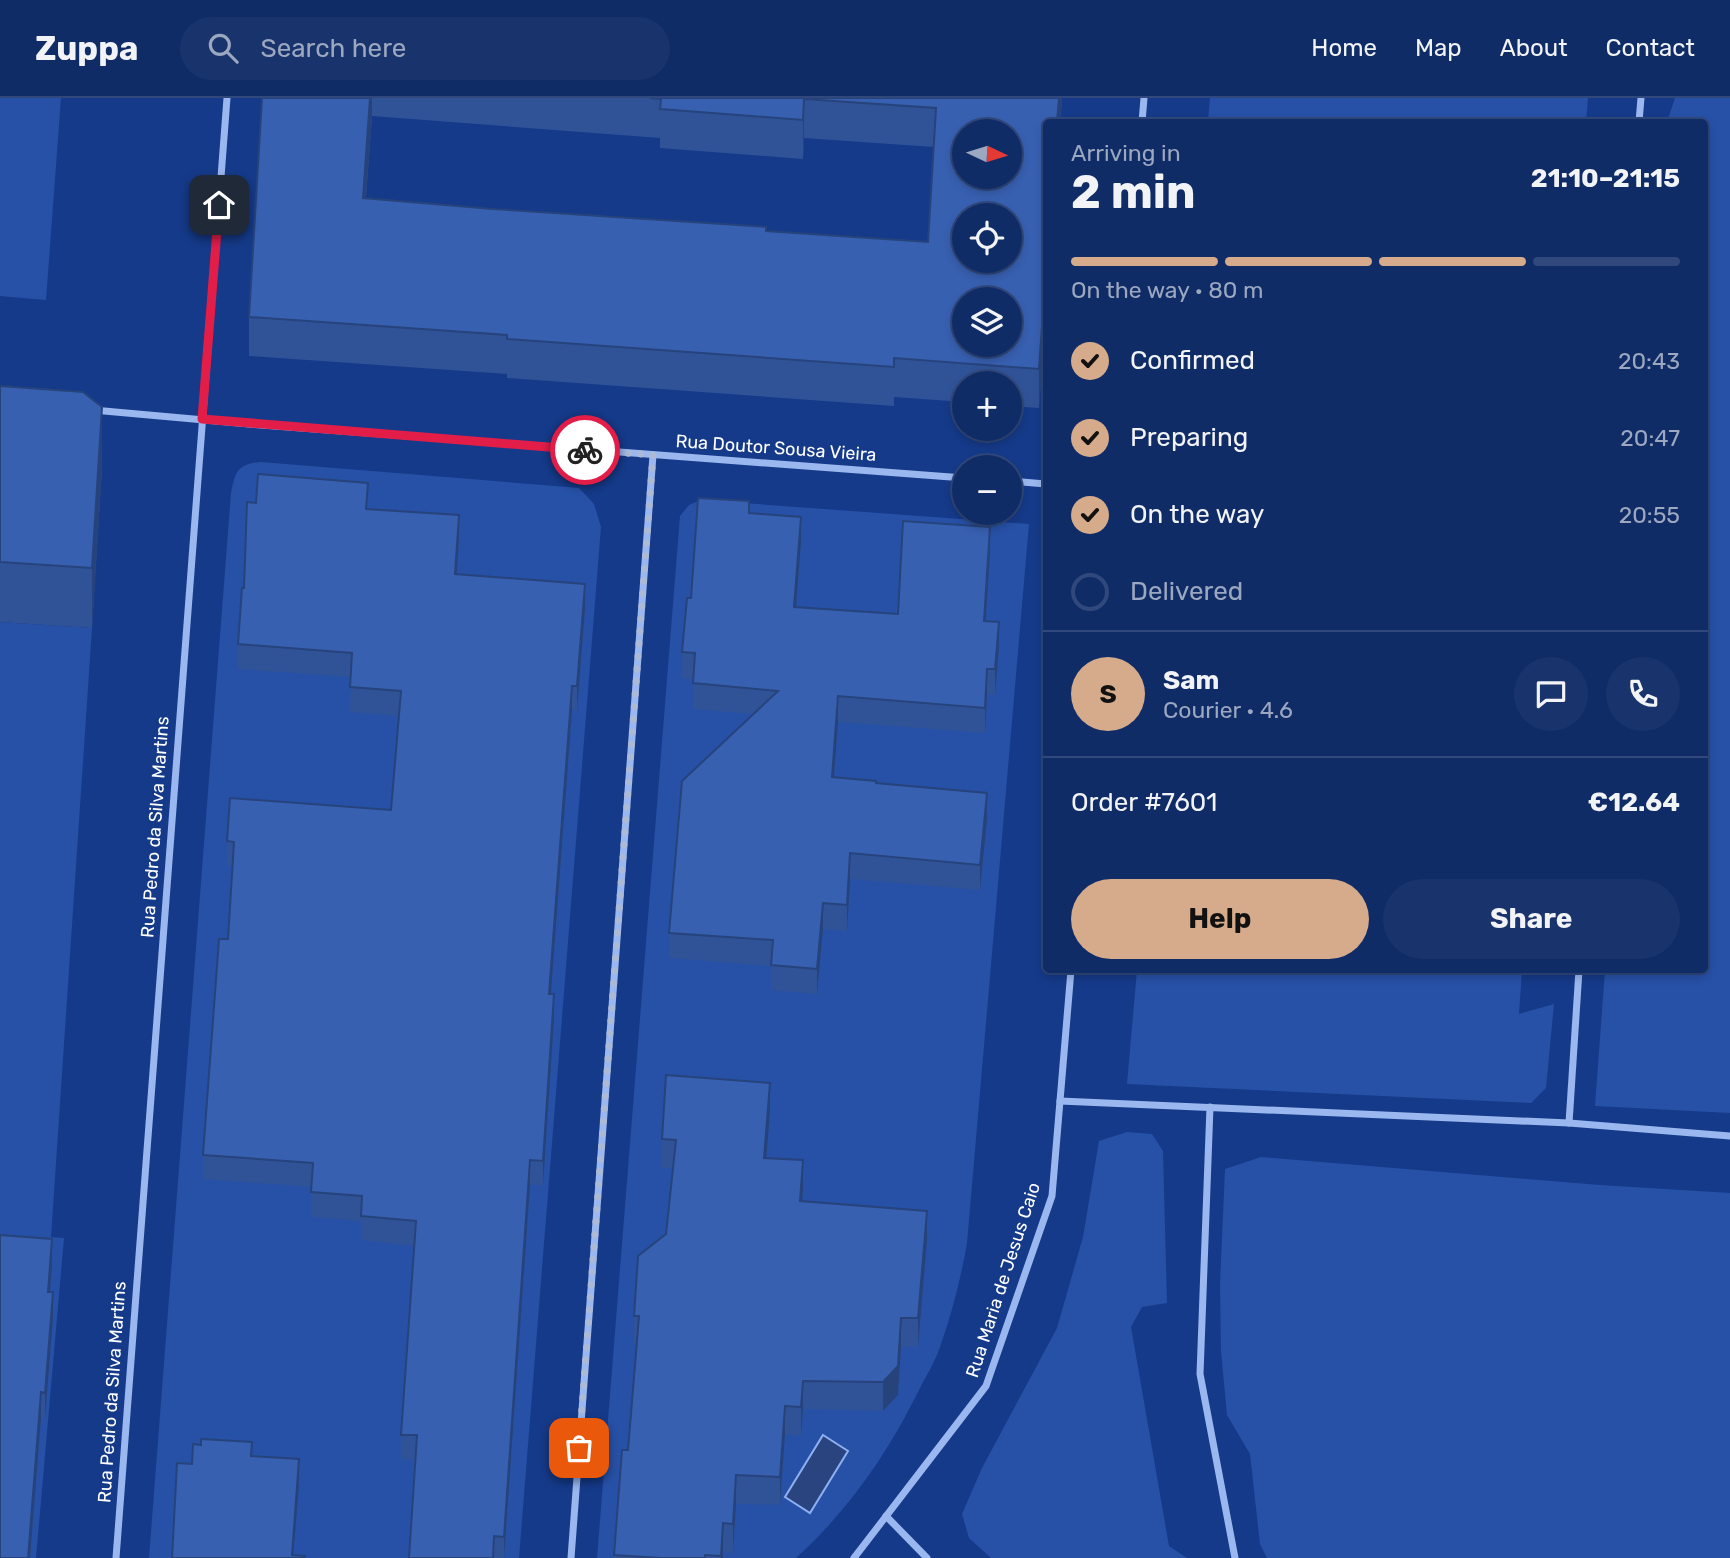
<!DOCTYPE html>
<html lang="en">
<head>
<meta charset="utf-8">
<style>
	:root { --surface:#102c67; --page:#19346d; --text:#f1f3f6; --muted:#9ca7c0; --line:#30487b; --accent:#d6ab8b }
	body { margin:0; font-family:Rubik,sans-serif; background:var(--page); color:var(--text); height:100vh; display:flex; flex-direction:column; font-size:26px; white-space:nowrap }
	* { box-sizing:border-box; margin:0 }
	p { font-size:23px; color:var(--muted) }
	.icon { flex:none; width:38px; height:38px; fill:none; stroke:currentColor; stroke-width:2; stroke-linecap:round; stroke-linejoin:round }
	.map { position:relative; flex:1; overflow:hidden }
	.details { position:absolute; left:1043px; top:21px; width:665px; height:854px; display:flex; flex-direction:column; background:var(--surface); border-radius:7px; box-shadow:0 4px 10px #0003,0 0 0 2px var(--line) }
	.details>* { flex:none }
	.needle { width:46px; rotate:94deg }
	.tools { position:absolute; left:952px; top:21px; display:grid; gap:14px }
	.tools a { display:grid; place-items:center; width:70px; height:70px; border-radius:50%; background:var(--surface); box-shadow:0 4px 10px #0003,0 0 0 2px var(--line); font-size:35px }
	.pin { position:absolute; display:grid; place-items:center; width:60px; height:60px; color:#fff; margin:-30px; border-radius:14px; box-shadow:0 4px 10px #0006 }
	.courier { position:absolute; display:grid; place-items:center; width:70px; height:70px; margin:-35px; border:5px solid #e11d48; border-radius:50%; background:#fff; color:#222; box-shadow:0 2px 9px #0007 }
	.headline em { font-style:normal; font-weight:700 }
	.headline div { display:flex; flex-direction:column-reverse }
	.headline { display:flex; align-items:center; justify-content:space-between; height:119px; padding:0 28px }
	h1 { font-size:46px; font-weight:700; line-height:52px }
	.bar { display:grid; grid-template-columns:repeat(4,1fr); gap:10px 7px; align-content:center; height:84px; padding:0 28px }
	.bar i { height:9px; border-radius:5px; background:var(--line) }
	.bar .selected { background:var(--accent) }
	.bar p { grid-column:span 4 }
	.line { display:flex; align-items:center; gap:18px; padding:0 28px; border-top:2px solid var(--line) }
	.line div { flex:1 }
	.round { display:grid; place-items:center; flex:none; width:74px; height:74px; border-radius:37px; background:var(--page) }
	ol { padding:0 28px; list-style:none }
	li { display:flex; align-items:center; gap:21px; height:77px }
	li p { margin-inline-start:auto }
	li .icon { padding:7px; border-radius:50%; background:var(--accent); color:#111; stroke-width:4 }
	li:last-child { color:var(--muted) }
	li i { width:38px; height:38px; border:4px solid var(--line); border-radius:50% }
	.cta { display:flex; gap:14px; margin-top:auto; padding:14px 28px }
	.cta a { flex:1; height:80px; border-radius:42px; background:var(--accent); color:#111; font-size:28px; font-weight:700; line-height:80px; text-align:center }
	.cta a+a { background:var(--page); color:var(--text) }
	header { display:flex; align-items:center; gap:42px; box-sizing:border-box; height:98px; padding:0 35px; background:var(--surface); border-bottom:2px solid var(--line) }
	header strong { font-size:33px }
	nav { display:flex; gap:38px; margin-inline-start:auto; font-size:24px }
	.search { width:490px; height:63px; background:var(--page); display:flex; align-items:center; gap:18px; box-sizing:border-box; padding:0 24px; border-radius:38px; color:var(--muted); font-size:26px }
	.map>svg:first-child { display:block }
	.green { fill:#2751a7 }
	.water { fill:#29447f; stroke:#8db0f2; stroke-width:2 }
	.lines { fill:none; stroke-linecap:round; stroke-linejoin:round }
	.street { stroke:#9bb7ef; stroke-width:7 }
	.wall { fill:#305398; fill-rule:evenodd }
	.shaded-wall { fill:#27437c }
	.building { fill:#3860b1; stroke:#27437c; stroke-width:2; fill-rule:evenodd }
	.done { stroke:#adbad6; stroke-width:7; stroke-dasharray:0 12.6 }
	.route { stroke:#e11d48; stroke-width:9 }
	.labels { text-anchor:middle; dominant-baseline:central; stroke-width:6; stroke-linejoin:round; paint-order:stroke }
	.street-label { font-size:18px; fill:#fff; stroke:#153a89 }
</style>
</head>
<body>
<header>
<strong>Zuppa</strong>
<div class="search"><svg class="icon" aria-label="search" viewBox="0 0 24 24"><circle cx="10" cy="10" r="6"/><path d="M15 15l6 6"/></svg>Search here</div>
<nav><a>Home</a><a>Map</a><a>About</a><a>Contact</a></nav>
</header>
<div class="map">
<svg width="1730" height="1460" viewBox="0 0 1730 1460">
	<rect width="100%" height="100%" fill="#153a89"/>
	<!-- green -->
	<g class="green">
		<path d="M0,0H61L46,202L0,198Z"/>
		<path d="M1210,0H1588L1586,24H1208Z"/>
		<path d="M1675,0H1730V1015L1595,1008L1605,872H1704V24H1667Z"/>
		<path d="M261,364L579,390L594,406L601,429L519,1460H149L231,395C235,373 238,366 261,364Z"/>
		<path d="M701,402L1029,426L967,1145C961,1180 952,1215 940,1249C935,1264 926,1278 919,1292C888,1355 848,1413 796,1460H597L680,418L689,407Z"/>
		<path d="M0,524L92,530L51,1139L64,1140L36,1460H0Z"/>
		<path d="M1137,872H1522L1519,916L1554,906L1546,990L1531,1005L1127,986Z"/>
		<path d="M1127,1034L1152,1036L1163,1053L1167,1205L1142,1209L1131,1229L1169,1448L1187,1460H991L969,1440L962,1416L982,1370L1057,1230L1083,1139L1099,1043Z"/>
		<path d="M1261,1059L1600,1087L1730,1095V1460H1267L1260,1446L1250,1356L1227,1317L1221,1253L1220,1187L1225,1071Z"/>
	</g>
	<!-- water -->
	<path class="water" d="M823,1337L848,1353L810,1415L785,1399Z"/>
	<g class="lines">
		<!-- street -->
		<g class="street">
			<path d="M1142,24L1144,0"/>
			<path d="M1639,24L1641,0"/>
			<path d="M93,312L249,326L964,380"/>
			<path d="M1010,383L1046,386"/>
			<path d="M1060,1003L1569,1025L1730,1038"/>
			<path d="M1210,1009L1200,1276L1235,1460"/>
			<path d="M1569,1025L1579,872"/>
			<path d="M886,1418L927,1460"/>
			<path d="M116,1460L227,0"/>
			<path d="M571,1460L653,357"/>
			<path d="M854,1460L986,1288L1052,1098L1071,872"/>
		</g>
	</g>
	<!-- wall -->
	<g class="wall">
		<path d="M262,0H1062L1039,310L1010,308V285H964V304L894,299V308L507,280V276L249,258V219ZM372,18L660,40V50L803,61L804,40L934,49L928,144L766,133L366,100Z"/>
		<path d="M0,288L102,370L92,530L0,524Z"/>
		<path d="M368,411L459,442L456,476L585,511L577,613L572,612L551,896L554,921L543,1087H530L504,1460H409L415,1362L401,1361V1337L414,1148L361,1142V1123L311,1119V1089L203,1081V1057L228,841L233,768H227V743L391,712L399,618L350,614L351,579L238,571V546L244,490Z"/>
		<path d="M749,415L801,444L796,509L898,516L990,454L985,523L999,550L995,597L987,596L985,635L838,624L834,679L876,686L987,721L980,792L850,781L847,833L823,831L817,896L771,892V868L669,860V835L753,616L693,611V581L682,580V554L691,500Z"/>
		<path d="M770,1013L766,1060L803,1091L802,1103L927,1142L918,1249H901L898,1297L883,1313L803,1311L801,1338L785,1336L780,1407L736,1406L733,1455L723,1454V1460H614L622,1352H628L637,1247L634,1246V1218L666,1136L673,1070H662V1041Z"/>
		<path d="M52,1167L50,1194L53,1220L45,1320H41L30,1460H0Z"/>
	</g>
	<!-- shaded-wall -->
	<g class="shaded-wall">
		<path d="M370,0H372V18L363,139V100Z"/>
		<path d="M1059,0H1062L1060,24H1057Z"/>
		<path d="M804,1V40L803,61V22Z"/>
		<path d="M1046,172V211L1039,310V271Z"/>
		<path d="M102,309V370L92,530V470Z"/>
		<path d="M459,417V442L455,501V476Z"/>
		<path d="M801,419V444L794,534V509Z"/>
		<path d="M990,429V454L984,549V523Z"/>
		<path d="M585,486V511L577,613V588Z"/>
		<path d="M999,524V550L995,597V571Z"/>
		<path d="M987,571V596L985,635V610Z"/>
		<path d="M572,588V612L549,921V896Z"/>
		<path d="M838,598V624L832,704V679Z"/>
		<path d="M987,695V721L980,792V767Z"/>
		<path d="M850,755V781L847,833V807Z"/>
		<path d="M823,805V831L817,896V871Z"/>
		<path d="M554,896V921L543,1087V1063Z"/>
		<path d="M770,985V1013L764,1089V1060Z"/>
		<path d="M530,1062V1087L504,1460V1439Z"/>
		<path d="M803,1062V1091L800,1132V1103Z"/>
		<path d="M927,1113V1142L918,1249V1220Z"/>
		<path d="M52,1141V1167L48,1219V1194Z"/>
		<path d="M53,1194V1220L45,1320V1295Z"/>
		<path d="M901,1220V1249L898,1297L883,1313V1284Z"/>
		<path d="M803,1283V1311L801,1338V1309Z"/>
		<path d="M41,1294V1320L30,1460H28Z"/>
		<path d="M785,1308V1336L780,1407V1379Z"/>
		<path d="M299,1361V1387L293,1460H292Z"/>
		<path d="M736,1377V1406L733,1455V1426Z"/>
		<path d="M723,1425V1460H721Z"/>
	</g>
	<!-- building -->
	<g class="building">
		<path d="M262,0H370L363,100L493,111L766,129V133L928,144L936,10L804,1L803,22L660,11L661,1L650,0H1059L1057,24H1046V172L1039,271L894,260V269L507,241V237L249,219ZM964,33H1010V79H964ZM964,117H1010V163H964ZM964,201H1010V247H964Z"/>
		<path d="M0,288L83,294L102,309L92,470L0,464Z"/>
		<path d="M258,376L368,385L366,411L459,417L455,476L585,486L577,588H572L549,896H554L543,1063L530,1062L504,1439L494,1438L493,1460H409L417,1337H401L416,1123L361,1118L362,1098L311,1094L313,1065L203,1057L219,841H228L234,744L227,743L230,700L391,712L401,593L350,589L352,555L238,546L242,490H244L247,404L256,405Z"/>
		<path d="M698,400L749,403V415L801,419L794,509L898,516L903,423L990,429L984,523L999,524L995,571H987L985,610L838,598L832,679L876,683V685L987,695L980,767L850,755L847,807L823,805L817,871L771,867L773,842L669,835L682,683L778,593L693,585L695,555L682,554L687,500H691Z"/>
		<path d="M666,977L770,985L764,1060L803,1062L800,1103L927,1113L918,1220H901L898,1268L883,1284L803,1283L801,1309L785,1308L780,1379L736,1377L733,1426L723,1425L721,1458L705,1457V1460H660L614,1457L622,1352H628L639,1218H634L638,1158L666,1136L676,1042L662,1041Z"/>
		<path d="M0,1137L52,1141L48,1194H53L45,1295L41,1294L28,1460H0Z"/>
		<path d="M201,1341L252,1344L251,1358L299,1361L292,1457L305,1458V1460H172L177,1365L192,1366L193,1346L201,1347Z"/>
	</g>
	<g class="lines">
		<!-- done -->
		<path class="done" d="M579,1350L653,357L585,352"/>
		<!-- route -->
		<path class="route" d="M219,107L202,321L585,352"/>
	</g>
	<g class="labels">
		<!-- street labels -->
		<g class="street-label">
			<text transform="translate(776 350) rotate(4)">Rua Doutor Sousa Vieira</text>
			<text transform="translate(155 729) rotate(-86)">Rua Pedro da Silva Martins</text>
			<text transform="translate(1003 1182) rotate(-72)">Rua Maria de Jesus Caio</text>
			<text transform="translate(112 1294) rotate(-86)">Rua Pedro da Silva Martins</text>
		</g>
	</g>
</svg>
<div class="tools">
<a><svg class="needle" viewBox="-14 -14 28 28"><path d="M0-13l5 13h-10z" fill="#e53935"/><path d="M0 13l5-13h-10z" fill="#9ca7c0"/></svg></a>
<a><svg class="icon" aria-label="locate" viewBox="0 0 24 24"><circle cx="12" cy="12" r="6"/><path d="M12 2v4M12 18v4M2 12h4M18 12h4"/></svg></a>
<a><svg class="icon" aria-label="layers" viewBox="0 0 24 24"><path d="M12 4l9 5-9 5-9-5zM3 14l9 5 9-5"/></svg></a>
<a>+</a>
<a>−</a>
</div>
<div class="pin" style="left:579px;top:1350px;background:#ea580c"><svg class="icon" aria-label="bag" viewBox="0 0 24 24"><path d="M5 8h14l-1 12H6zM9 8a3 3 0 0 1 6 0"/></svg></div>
<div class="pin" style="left:219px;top:107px;background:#1f2937"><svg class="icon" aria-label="home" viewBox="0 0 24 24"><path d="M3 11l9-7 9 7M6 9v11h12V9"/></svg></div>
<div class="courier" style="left:585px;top:352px"><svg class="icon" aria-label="bike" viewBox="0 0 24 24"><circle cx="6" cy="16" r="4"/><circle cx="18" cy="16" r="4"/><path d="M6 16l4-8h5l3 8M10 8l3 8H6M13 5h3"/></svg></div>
<section class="details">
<div class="headline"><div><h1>2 min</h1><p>Arriving in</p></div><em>21:10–21:15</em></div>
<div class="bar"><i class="selected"></i><i class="selected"></i><i class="selected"></i><i></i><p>On the way · 80 m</p></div>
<ol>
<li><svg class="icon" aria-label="check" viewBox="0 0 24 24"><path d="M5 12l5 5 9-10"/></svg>Confirmed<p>20:43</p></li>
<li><svg class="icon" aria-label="check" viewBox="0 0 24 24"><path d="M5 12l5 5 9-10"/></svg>Preparing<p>20:47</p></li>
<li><svg class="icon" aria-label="check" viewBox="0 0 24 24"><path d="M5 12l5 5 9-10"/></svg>On the way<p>20:55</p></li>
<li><i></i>Delivered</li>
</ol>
<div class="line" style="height:126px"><b class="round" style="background:var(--accent);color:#111">S</b><div><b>Sam</b><p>Courier · 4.6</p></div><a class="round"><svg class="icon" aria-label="chat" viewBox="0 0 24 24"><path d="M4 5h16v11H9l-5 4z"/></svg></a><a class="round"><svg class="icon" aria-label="phone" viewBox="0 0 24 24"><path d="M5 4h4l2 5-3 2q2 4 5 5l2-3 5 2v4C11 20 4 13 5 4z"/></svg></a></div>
<div class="line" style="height:91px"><div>Order #7601</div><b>€12.64</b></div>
<div class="cta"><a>Help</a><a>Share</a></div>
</section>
</div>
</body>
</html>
